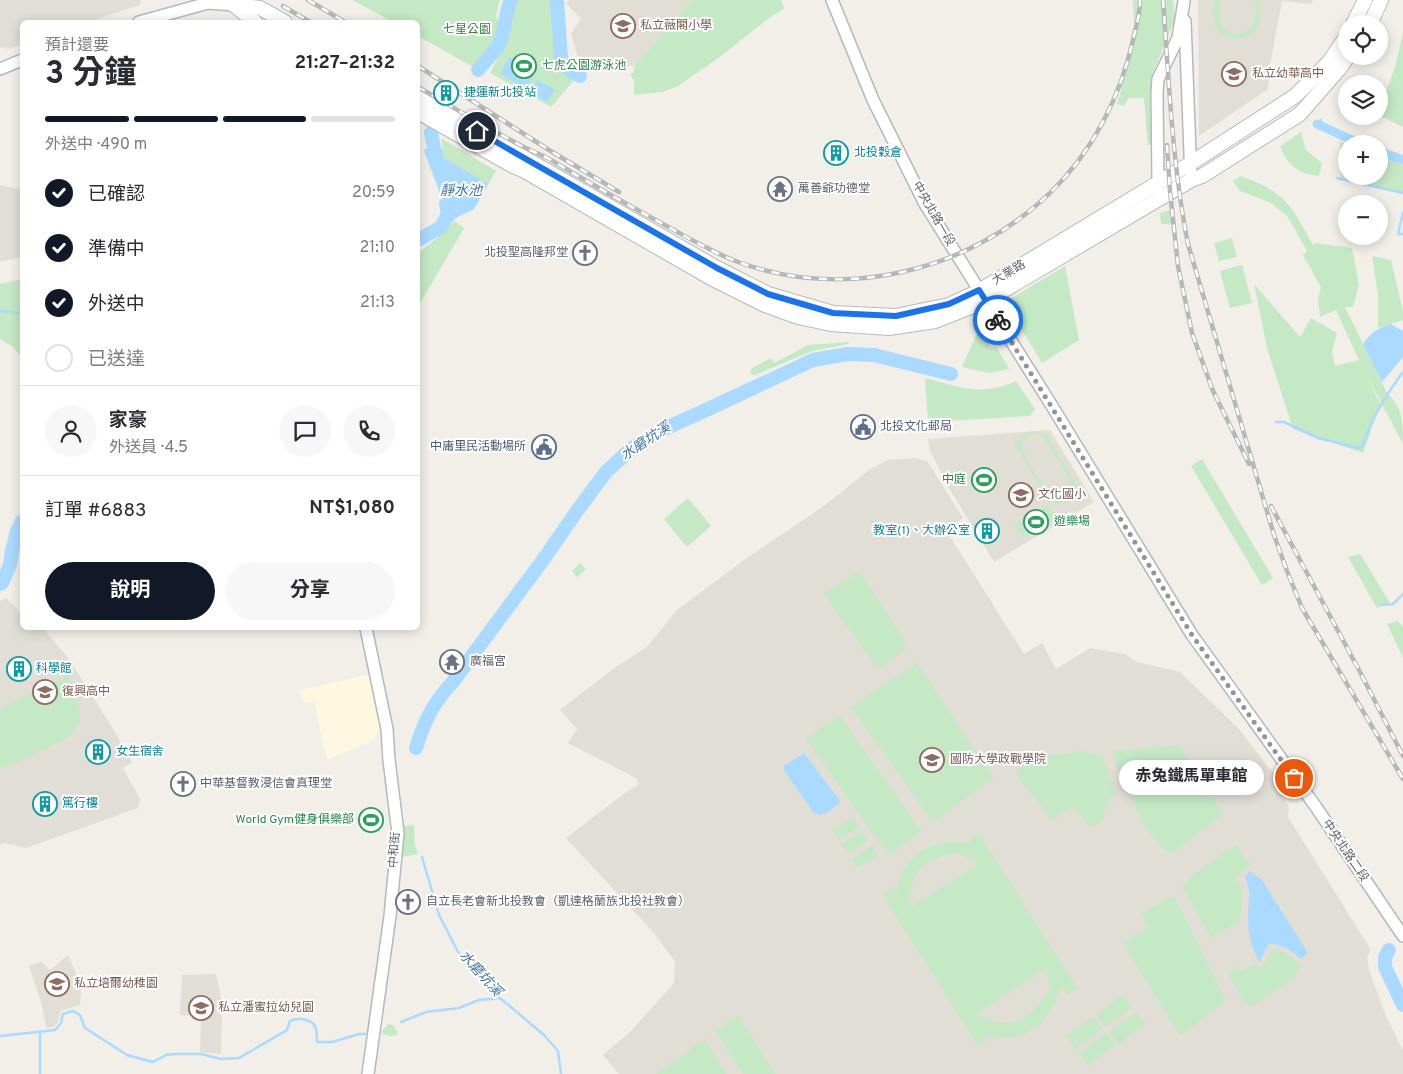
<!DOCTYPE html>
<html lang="zh-TW">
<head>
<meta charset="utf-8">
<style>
	:root { --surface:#fff; --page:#f7f7f7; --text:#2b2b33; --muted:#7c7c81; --line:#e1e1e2; --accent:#111827 }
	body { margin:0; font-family:Overpass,"Noto Sans TC",sans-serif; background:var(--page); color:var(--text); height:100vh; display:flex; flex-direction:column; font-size:19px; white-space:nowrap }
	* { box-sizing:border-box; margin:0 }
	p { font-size:16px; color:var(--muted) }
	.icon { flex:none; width:28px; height:28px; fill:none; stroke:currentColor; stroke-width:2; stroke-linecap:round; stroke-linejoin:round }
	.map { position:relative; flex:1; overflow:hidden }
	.sheet { position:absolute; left:20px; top:20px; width:400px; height:610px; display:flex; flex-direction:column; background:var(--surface); border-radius:8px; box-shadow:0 2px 12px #0003 }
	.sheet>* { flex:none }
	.controls { position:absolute; left:1338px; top:15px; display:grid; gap:10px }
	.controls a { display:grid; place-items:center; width:50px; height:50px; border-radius:50%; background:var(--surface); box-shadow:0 2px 12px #0003; font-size:25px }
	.pin { position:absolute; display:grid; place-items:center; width:42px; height:42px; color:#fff; margin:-21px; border:2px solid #fff; border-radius:50%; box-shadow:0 1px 5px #0007 }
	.courier { position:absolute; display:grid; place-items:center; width:50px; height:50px; margin:-25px; border:4px solid #1a73e8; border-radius:50%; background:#fff; color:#222; box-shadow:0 1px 6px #0007 }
	.bubble { position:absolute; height:35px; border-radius:18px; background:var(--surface); box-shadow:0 2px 12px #0003; font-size:16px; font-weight:700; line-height:35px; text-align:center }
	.overview em { font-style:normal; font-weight:700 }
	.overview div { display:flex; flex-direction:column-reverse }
	.overview { display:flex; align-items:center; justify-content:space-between; height:85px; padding:0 25px }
	h1 { font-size:32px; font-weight:700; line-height:38px }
	.bar { display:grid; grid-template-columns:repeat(4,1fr); gap:8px 5px; align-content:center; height:60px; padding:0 25px }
	.bar i { height:6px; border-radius:4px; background:var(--line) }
	.bar .selected { background:var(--accent) }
	.bar p { grid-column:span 4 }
	.line { display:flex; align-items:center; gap:12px; padding:0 25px; border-top:1px solid var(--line) }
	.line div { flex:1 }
	.round { display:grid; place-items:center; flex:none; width:52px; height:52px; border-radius:26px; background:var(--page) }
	ol { padding:0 25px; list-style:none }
	li { display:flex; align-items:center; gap:15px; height:55px }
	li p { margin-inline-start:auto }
	li .icon { padding:5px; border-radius:50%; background:var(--accent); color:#fff; stroke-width:4 }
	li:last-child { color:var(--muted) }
	li i { width:28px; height:28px; border:2px solid var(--line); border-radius:50% }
	.button { display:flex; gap:10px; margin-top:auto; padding:10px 25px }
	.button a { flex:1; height:58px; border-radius:30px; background:var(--accent); color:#fff; font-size:20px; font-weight:700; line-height:58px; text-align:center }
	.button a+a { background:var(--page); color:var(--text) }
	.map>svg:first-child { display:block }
	.commercial { fill:#fef7e0 }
	.education { fill:#e1ded6 }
	.green { fill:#c5e8c5; fill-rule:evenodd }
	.water { fill:#aadaff }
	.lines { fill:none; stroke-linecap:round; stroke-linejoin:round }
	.stream { stroke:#aadaff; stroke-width:2.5 }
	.canal { stroke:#aadaff; stroke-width:9 }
	.river { stroke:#aadaff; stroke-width:14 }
	.tertiary-casing { stroke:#b5b8bc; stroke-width:14 }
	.secondary-casing { stroke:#b6babf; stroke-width:16 }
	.tertiary { stroke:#fff; stroke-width:11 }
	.secondary { stroke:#fff; stroke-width:14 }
	.rail-casing { stroke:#b6b7b8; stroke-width:4.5 }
	.rail { stroke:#fff; stroke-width:2.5; stroke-dasharray:8; stroke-linecap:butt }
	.done { stroke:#929495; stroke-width:5; stroke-dasharray:0 9 }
	.route { stroke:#1a73e8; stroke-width:6 }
	.labels { text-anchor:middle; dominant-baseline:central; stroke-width:4; stroke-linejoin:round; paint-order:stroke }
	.education-label { font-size:12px; fill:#785e54; stroke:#fff; text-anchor:start }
	.park-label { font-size:12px; fill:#348238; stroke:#fff }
	.leisure-label { font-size:12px; fill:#27864d; stroke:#fff; text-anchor:start }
	.culture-label { font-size:12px; fill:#0d838f; stroke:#fff; text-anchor:start }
	.worship-label { font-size:12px; fill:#5b616d; stroke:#fff; text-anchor:start }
	.street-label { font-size:12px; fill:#5f6368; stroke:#fff }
	.service-label { font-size:12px; fill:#4e5e75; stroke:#fff; text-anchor:start }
	.water-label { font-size:14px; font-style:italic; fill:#4174aa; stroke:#fff }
</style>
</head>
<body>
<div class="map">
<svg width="1403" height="1074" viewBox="0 0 1403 1074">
	<rect width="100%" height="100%" fill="#f1efe8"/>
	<!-- commercial -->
	<path class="commercial" d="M371,674L380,731L372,741L327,760L314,702L303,703L300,690Z"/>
	<!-- education -->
	<g class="education">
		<path d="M0,0H141L140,5L88,22H22V45L9,49L0,47Z"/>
		<path d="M570,0H692L634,66H592L577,55L571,33L581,19L566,3Z"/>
		<path d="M1198,0H1313L1311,4L1282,1L1271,59L1268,89L1199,136Z"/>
		<path d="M0,185L22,190V257L0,262Z"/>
		<path d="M1050,430L1094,502L994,562L949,488L930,451L928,439Z"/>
		<path d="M915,458L927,461L963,518L946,530L1024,654L1042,643L1056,669L1090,648L1125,654L1137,662L1180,672L1239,729L1276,777L1275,785L1289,807L1288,817L1371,950L1367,957L1370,973L1386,1016L1403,1051V1074H619L603,1055L631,1031L674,983L675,962L654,933L566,838L625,793L639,784L636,778L568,743L577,729L560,710L617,666L646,648L677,610L744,560L824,506L869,470L888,460Z"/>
		<path d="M6,598L22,614V628H43L68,658L112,727L132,762L123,768L140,799L138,808L26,848L4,843L0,845V601Z"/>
		<path d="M68,955L76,974L81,993L80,1005L61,1011L58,1022L53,1027L46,1028L42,1005L29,966L41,961L50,970Z"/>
		<path d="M216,974L222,1002L221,1054L200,1052L201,1016L180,1015L182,975Z"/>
	</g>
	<!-- green -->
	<g class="green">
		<path d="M352,0H500L496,15L499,26L497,38L477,69L418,36V22H393Z"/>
		<path d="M515,0H553L551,6L556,60L574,80L551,107L490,73L508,39L510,18Z"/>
		<path d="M692,0H781L784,9L773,15L717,59L678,86L663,92L634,95V80L630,75L634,72V66Z"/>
		<path d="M1133,0H1173L1175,19L1153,73L1155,139L1152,144L1148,145L1144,98H1129L1124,106L1117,104L1121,91V81L1134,26Z"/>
		<path d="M1214,0H1219C1219,6 1218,14 1219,20C1223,36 1246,39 1253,24C1257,17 1255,8 1256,0H1260C1260,9 1261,20 1257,28C1247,44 1222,41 1215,24C1212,17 1214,7 1214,0Z"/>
		<path d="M1403,32V127L1379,115V111L1395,67Z"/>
		<path d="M1301,132L1306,150L1322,163L1319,176C1299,174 1287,165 1280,146Z"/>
		<path d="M441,138L496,171L474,209L444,158Z"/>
		<path d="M1340,142L1346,144V176H1379V156L1403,165V193L1380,188L1341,177Z"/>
		<path d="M1241,176C1286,193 1290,203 1313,245L1315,243L1352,248L1359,285L1353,307H1345L1387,393C1403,407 1403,424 1403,444L1367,376L1380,404L1363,453L1293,429L1267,348L1254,284L1300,337L1311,318L1337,333L1332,352L1335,366L1359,360L1336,310L1320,317L1318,298L1321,287L1303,255L1307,251L1288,217L1271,203L1240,191L1233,181Z"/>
		<path d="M1170,210L1171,224H1161L1160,213Z"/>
		<path d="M454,221L464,228L418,307V253L443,233Z"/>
		<path d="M1232,238L1237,257L1219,261L1214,243Z"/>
		<path d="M1372,256L1391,260L1403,312V320L1378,328V295Z"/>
		<path d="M1242,265L1252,303L1230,308L1220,271Z"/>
		<path d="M1065,266L1079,340L1042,363L1005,302Z"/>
		<path d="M22,279V358L13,347L0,339V284Z"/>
		<path d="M979,329L990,347L997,348L1009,369L989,373L962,367Z"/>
		<path d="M849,342L848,344L812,351L755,375H753L750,372L752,368L771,358L774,363L808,345Z"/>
		<path d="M925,378C959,387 982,397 1016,381L1035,409L1030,416L928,422Z"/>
		<path d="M1032,431L1047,435L1077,486L1072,499L1068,503H1056L1048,500L1014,443L1018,442L1022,435ZM1030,434H1039L1044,438L1070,480V491C1065,499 1057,501 1050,495C1044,486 1022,455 1022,446C1021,440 1025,437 1030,434Z"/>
		<path d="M1202,459L1273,578L1262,585L1191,466Z"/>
		<path d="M989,467L998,481L979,493L970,479Z"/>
		<path d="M688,498L711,526L687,547L664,519Z"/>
		<path d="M1048,505L1056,519L1023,538L1015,525Z"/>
		<path d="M1360,554L1390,603L1377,608L1348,557Z"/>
		<path d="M580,563L586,569L577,577L572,571Z"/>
		<path d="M860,571L908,647L878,669L824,594Z"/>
		<path d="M1398,621L1403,627V657L1387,624Z"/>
		<path d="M917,663L993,778L933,822L851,707Z"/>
		<path d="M67,676L73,685L63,689C83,703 86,719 70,737L6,767L0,768V709Z"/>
		<path d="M840,716L921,831L888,855L806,738Z"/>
		<path d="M1179,745L1223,814L1172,853L1163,849L1143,824L1133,801L1123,788L1113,751Z"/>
		<path d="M1084,751L1102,756L1116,794C1105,800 1104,810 1103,821L1091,827L1072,806L1052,820L1016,774L1023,759Z"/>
		<path d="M853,817L859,827L838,840L832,830Z"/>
		<path d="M414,825L415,846L418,854L401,857L403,847V826Z"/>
		<path d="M862,831L868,841L847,854L841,844Z"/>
		<path d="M979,833L1077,988L1068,995L1061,987C1050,1023 1024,1047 985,1034L988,1039L978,1046L882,894L893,887L897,892C899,885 900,877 904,870C916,846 948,837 972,844L969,839ZM949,854H960L979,864L911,907C908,892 912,873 926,863C932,859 942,857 949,854ZM1046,968L1050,989C1030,1020 1012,1033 976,1014Z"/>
		<path d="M1236,845L1250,865L1236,878L1242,890L1240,921L1211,937L1183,888L1191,876Z"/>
		<path d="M872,846L878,856L857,868L851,859Z"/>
		<path d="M1174,896L1226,1001L1180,1036L1123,943L1148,927L1141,913Z"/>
		<path d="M1273,950L1283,951L1301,965L1294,978L1250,1007L1244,1002L1228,973L1238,967L1242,971L1254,964L1262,967Z"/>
		<path d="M1123,995L1132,1007L1105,1027L1096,1014Z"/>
		<path d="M1136,1012L1145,1024L1118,1044L1109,1032Z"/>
		<path d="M739,1016L775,1074H743L715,1031Z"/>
		<path d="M1093,1017L1102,1029L1076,1049L1066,1036Z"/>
		<path d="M388,1024L393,1025L397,1031V1035L390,1036L382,1034V1031Z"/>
		<path d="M1106,1033L1115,1045L1088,1065L1079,1053Z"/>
		<path d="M705,1039L726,1074H656Z"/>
	</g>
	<!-- water -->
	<g class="water">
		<path d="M509,57L535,72L526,88L500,74Z"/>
		<path d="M537,80L555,90L547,102L530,92Z"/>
		<path d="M424,149H443L444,158L488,184L474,209L456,218L450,224L441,219C441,217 444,213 444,212C444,196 428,166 424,149Z"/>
		<path d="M1391,324L1403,331V357L1382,382L1363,344C1371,332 1378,328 1391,324Z"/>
		<path d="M804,753L841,802L826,813L819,815L813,812L784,770V766Z"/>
		<path d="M1250,871L1262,880L1308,953L1301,959C1291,950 1283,944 1269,944L1259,962C1253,948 1248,936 1248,920C1247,901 1253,897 1245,877Z"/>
	</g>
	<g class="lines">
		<!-- stream -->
		<g class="stream">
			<path d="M1317,124L1321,120"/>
			<path d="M1337,178L1403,193"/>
			<path d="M1403,212L1398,234H1403"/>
			<path d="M0,311L20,313L22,315"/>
			<path d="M1276,422H1284L1318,438L1358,448L1362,447C1372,417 1384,398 1403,372"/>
			<path d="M1382,605L1393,604L1403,594"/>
			<path d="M422,857L439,915L457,950L468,965L500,998L544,1035L558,1051L561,1074"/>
			<path d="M401,1022L426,1012L459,1008L479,1000L500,998"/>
			<path d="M40,1033V1074"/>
			<path d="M0,1036L55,1030L61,1023L63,1014L73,1011L80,1015L85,1028L127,1055L153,1062L166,1055L175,1054H201L221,1059L239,1058L287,1030L290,1021C298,1017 314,1019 316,1029C317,1033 317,1038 317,1042H332L359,1034H365"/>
		</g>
		<!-- canal -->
		<g class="canal">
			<path d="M1317,124L1361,144"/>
			<path d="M1379,151L1403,160"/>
		</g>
		<!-- river -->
		<g class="river">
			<path d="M557,0L561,58L572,72L580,76"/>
			<path d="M478,70C485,62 495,52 500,42C506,29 504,14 511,0"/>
			<path d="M431,133L438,166"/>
			<path d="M418,240L441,227L448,214L446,204"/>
			<path d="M0,584L2,583L10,565L12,551L17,531L22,521"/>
			<path d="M416,748C424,722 433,703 452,683L543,560L577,511L606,472L632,448L664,429L704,411L813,360L848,354L874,355L951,374"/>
			<path d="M1389,950L1385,957V967L1403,1005"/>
		</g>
		<defs>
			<g id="tertiary">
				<path d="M832,0L873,100L925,204L1052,406L1192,635L1316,807L1403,936"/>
				<path d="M1185,21L1191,180"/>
				<path d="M139,22L208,3L234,5"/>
				<path d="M0,69L22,60"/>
				<path d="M1156,189L1158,184L1157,93L1158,79L1178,38L1184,1"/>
				<path d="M366,628L387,729L389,760L398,833L390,916L368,1074"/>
			</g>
			<g id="secondary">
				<path d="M234,5L260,8L285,22"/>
				<path d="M234,5L255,22"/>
				<path d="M1353,24L1365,0"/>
				<path d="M1370,24L1381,0"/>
				<path d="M418,97L717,268L768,294L833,313L895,316L949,305L979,291L1191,163L1295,96L1329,62L1346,37"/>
				<path d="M418,112L513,166L523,170L711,278L765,305L798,317L831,324L889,328L935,321L986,301L1191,180L1202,176L1300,114L1340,68L1348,56"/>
			</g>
		</defs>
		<!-- tertiary casing -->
		<use href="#tertiary" class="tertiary-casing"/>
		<!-- secondary casing -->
		<use href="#secondary" class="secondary-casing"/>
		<!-- tertiary -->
		<use href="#tertiary" class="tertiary"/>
		<!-- secondary -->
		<use href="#secondary" class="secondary"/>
		<defs>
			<g id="rail">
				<path d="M308,0L345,22"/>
				<path d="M1163,0C1169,81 1172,164 1188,244L1274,535L1287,571L1302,608L1403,779"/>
				<path d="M283,6L310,22"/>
				<path d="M418,66L549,150L619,192"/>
				<path d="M418,87C451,106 484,126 518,144C529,150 540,154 551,160C588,182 626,204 663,224C688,238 712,252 738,262C845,301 968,272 1050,193C1094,150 1121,95 1134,36C1137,24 1140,13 1140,0"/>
				<path d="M1167,145L1170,191L1178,266L1192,333L1213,391L1249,464"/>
				<path d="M1271,506L1359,670L1403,756"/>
			</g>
		</defs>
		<!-- rail casing -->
		<use href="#rail" class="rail-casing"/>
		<!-- rail -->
		<use href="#rail" class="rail"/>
	</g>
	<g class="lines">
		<!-- done -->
		<path class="done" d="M998,320L1192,635L1294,778"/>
		<!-- route -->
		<path class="route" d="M477,131L717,268L768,294L833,313L896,316L949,304L979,290L998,320"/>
	</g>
	<!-- icons -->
	<defs>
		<symbol id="school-ring" viewBox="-11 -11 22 22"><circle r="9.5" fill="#fff" stroke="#8d6e63" stroke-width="1.5"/><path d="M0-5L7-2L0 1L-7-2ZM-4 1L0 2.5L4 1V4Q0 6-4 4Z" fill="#8d6e63"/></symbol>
		<symbol id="stadium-ring" viewBox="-11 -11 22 22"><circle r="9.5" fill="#fff" stroke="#2e9e5b" stroke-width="1.5"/><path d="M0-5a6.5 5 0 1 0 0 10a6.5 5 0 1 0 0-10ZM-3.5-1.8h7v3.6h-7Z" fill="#2e9e5b"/></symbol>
		<symbol id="building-ring" viewBox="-11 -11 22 22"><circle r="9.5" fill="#fff" stroke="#0f9aa8" stroke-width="1.5"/><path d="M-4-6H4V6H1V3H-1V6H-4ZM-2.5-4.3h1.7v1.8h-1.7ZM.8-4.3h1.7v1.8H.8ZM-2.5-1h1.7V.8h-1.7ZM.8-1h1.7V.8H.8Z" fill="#0f9aa8"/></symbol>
		<symbol id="temple-ring" viewBox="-11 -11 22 22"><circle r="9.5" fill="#fff" stroke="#6b7280" stroke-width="1.5"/><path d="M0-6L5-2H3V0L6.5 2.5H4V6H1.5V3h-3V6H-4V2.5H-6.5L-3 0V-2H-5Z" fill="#6b7280"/></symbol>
		<symbol id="church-ring" viewBox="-11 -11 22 22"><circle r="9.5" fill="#fff" stroke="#6b7280" stroke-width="1.5"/><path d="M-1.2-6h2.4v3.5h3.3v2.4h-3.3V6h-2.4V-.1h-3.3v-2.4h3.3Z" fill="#6b7280"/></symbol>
		<symbol id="civic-ring" viewBox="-11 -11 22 22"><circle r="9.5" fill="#fff" stroke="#5c6f8a" stroke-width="1.5"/><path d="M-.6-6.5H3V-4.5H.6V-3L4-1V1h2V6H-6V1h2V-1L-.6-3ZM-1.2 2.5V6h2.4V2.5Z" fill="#5c6f8a"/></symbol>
		<symbol id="university-ring" viewBox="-11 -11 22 22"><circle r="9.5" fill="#fff" stroke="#8d6e63" stroke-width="1.5"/><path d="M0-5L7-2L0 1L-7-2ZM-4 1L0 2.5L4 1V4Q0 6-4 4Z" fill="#8d6e63"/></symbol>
	</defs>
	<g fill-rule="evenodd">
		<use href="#school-ring" x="609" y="12" width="28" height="28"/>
		<use href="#stadium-ring" x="510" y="52" width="28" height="28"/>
		<use href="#school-ring" x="1220" y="60" width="28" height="28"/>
		<use href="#building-ring" x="432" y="79" width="28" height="28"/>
		<use href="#building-ring" x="822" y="139" width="28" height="28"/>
		<use href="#temple-ring" x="766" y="175" width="28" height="28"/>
		<use href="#church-ring" x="571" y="239" width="28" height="28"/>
		<use href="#civic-ring" x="849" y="413" width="28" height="28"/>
		<use href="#civic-ring" x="530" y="433" width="28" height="28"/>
		<use href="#stadium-ring" x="970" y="466" width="28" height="28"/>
		<use href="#school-ring" x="1007" y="481" width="28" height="28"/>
		<use href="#stadium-ring" x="1022" y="508" width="28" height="28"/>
		<use href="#building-ring" x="973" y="517" width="28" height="28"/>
		<use href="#temple-ring" x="438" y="648" width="28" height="28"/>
		<use href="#building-ring" x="5" y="655" width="28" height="28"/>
		<use href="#school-ring" x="31" y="678" width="28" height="28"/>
		<use href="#building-ring" x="84" y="738" width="28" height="28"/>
		<use href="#university-ring" x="918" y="746" width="28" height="28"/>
		<use href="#church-ring" x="169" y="770" width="28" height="28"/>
		<use href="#building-ring" x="31" y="790" width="28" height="28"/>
		<use href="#stadium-ring" x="357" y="806" width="28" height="28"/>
		<use href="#church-ring" x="394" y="888" width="28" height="28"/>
		<use href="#school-ring" x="43" y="970" width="28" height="28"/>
		<use href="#school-ring" x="187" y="994" width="28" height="28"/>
	</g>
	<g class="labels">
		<!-- education labels -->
		<g class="education-label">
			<text x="640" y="26">私立薇閣小學</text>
			<text x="1252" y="74">私立幼華高中</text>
			<text x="1038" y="495">文化國小</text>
			<text x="62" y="692">復興高中</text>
			<text x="950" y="760">國防大學政戰學院</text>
			<text x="74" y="984">私立培爾幼稚園</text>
			<text x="218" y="1008">私立潘蜜拉幼兒園</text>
		</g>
		<!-- park labels -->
		<g class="park-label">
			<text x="467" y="30">七星公園</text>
		</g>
		<!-- leisure labels -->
		<g class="leisure-label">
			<text x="542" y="66">七虎公園游泳池</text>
			<text x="966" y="480" text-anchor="end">中庭</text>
			<text x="1054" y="522">遊樂場</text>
			<text x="354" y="820" text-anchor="end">World Gym健身俱樂部</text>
		</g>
		<!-- culture labels -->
		<g class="culture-label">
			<text x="464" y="93">捷運新北投站</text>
			<text x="854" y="153">北投穀倉</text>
			<text x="970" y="531" text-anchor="end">教室(1)、大辦公室</text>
			<text x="36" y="669">科學館</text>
			<text x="116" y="752">女生宿舍</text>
			<text x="62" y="804">篤行樓</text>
		</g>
		<!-- worship labels -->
		<g class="worship-label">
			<text x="798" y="189">萬善爺功德堂</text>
			<text x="568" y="253" text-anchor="end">北投聖高隆邦堂</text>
			<text x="470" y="662">廣福宮</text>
			<text x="200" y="784">中華基督教浸信會真理堂</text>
			<text x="426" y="902">自立長老會新北投教會（凱達格蘭族北投社教會）</text>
		</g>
		<!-- street labels -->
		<g class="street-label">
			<text transform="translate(933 214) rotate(60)">中央北路一段</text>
			<text transform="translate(1009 273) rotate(-31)">大業路</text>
			<text transform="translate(395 850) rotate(-86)">中和街</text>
			<text transform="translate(1345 851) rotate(56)">中央北路二段</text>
		</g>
		<!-- service labels -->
		<g class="service-label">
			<text x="880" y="427">北投文化郵局</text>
			<text x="526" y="447" text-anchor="end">中庸里民活動場所</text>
		</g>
		<!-- water labels -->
		<g class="water-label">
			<text x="461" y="191">靜水池</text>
			<text transform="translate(646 442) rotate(-34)">水磨坑溪</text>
			<text transform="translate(480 974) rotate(48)">水磨坑溪</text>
		</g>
	</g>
</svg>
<div class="controls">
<a><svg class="icon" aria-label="locate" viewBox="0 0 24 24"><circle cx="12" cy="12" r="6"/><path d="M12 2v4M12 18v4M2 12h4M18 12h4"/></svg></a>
<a><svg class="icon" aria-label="layers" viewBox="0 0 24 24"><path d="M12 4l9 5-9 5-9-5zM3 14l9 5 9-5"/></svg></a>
<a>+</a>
<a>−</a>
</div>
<div class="pin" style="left:1294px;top:778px;background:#ea580c"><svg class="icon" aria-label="bag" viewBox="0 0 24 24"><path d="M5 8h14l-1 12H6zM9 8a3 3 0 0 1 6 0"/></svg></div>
<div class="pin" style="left:477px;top:131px;background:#1f2937"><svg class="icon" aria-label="home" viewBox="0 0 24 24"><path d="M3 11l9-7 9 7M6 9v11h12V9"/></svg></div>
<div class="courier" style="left:998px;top:320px"><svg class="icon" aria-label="bike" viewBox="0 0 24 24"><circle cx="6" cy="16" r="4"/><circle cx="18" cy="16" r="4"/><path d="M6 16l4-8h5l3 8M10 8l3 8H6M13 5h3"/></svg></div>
<div class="bubble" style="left:1119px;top:760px;width:145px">赤兔鐵馬單車館</div>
<section class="sheet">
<div class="overview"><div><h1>3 分鐘</h1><p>預計還要</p></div><em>21:27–21:32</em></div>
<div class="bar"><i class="selected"></i><i class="selected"></i><i class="selected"></i><i></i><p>外送中 · 490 m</p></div>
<ol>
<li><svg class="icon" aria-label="check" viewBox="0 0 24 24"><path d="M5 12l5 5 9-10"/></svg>已確認<p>20:59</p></li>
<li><svg class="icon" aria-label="check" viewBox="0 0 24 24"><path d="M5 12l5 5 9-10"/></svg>準備中<p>21:10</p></li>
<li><svg class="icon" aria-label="check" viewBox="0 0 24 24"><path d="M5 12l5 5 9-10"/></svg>外送中<p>21:13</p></li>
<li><i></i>已送達</li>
</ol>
<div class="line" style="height:90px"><a class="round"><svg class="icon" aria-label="person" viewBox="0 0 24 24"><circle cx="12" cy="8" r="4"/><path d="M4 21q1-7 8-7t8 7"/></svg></a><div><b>家豪</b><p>外送員 · 4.5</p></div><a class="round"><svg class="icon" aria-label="chat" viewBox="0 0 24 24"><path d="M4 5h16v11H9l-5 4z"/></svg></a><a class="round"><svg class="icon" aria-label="phone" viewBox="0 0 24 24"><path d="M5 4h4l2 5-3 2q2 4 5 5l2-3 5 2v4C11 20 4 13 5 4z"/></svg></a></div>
<div class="line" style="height:65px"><div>訂單 #6883</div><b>NT$1,080</b></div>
<div class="button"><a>說明</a><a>分享</a></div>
</section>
</div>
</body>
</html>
